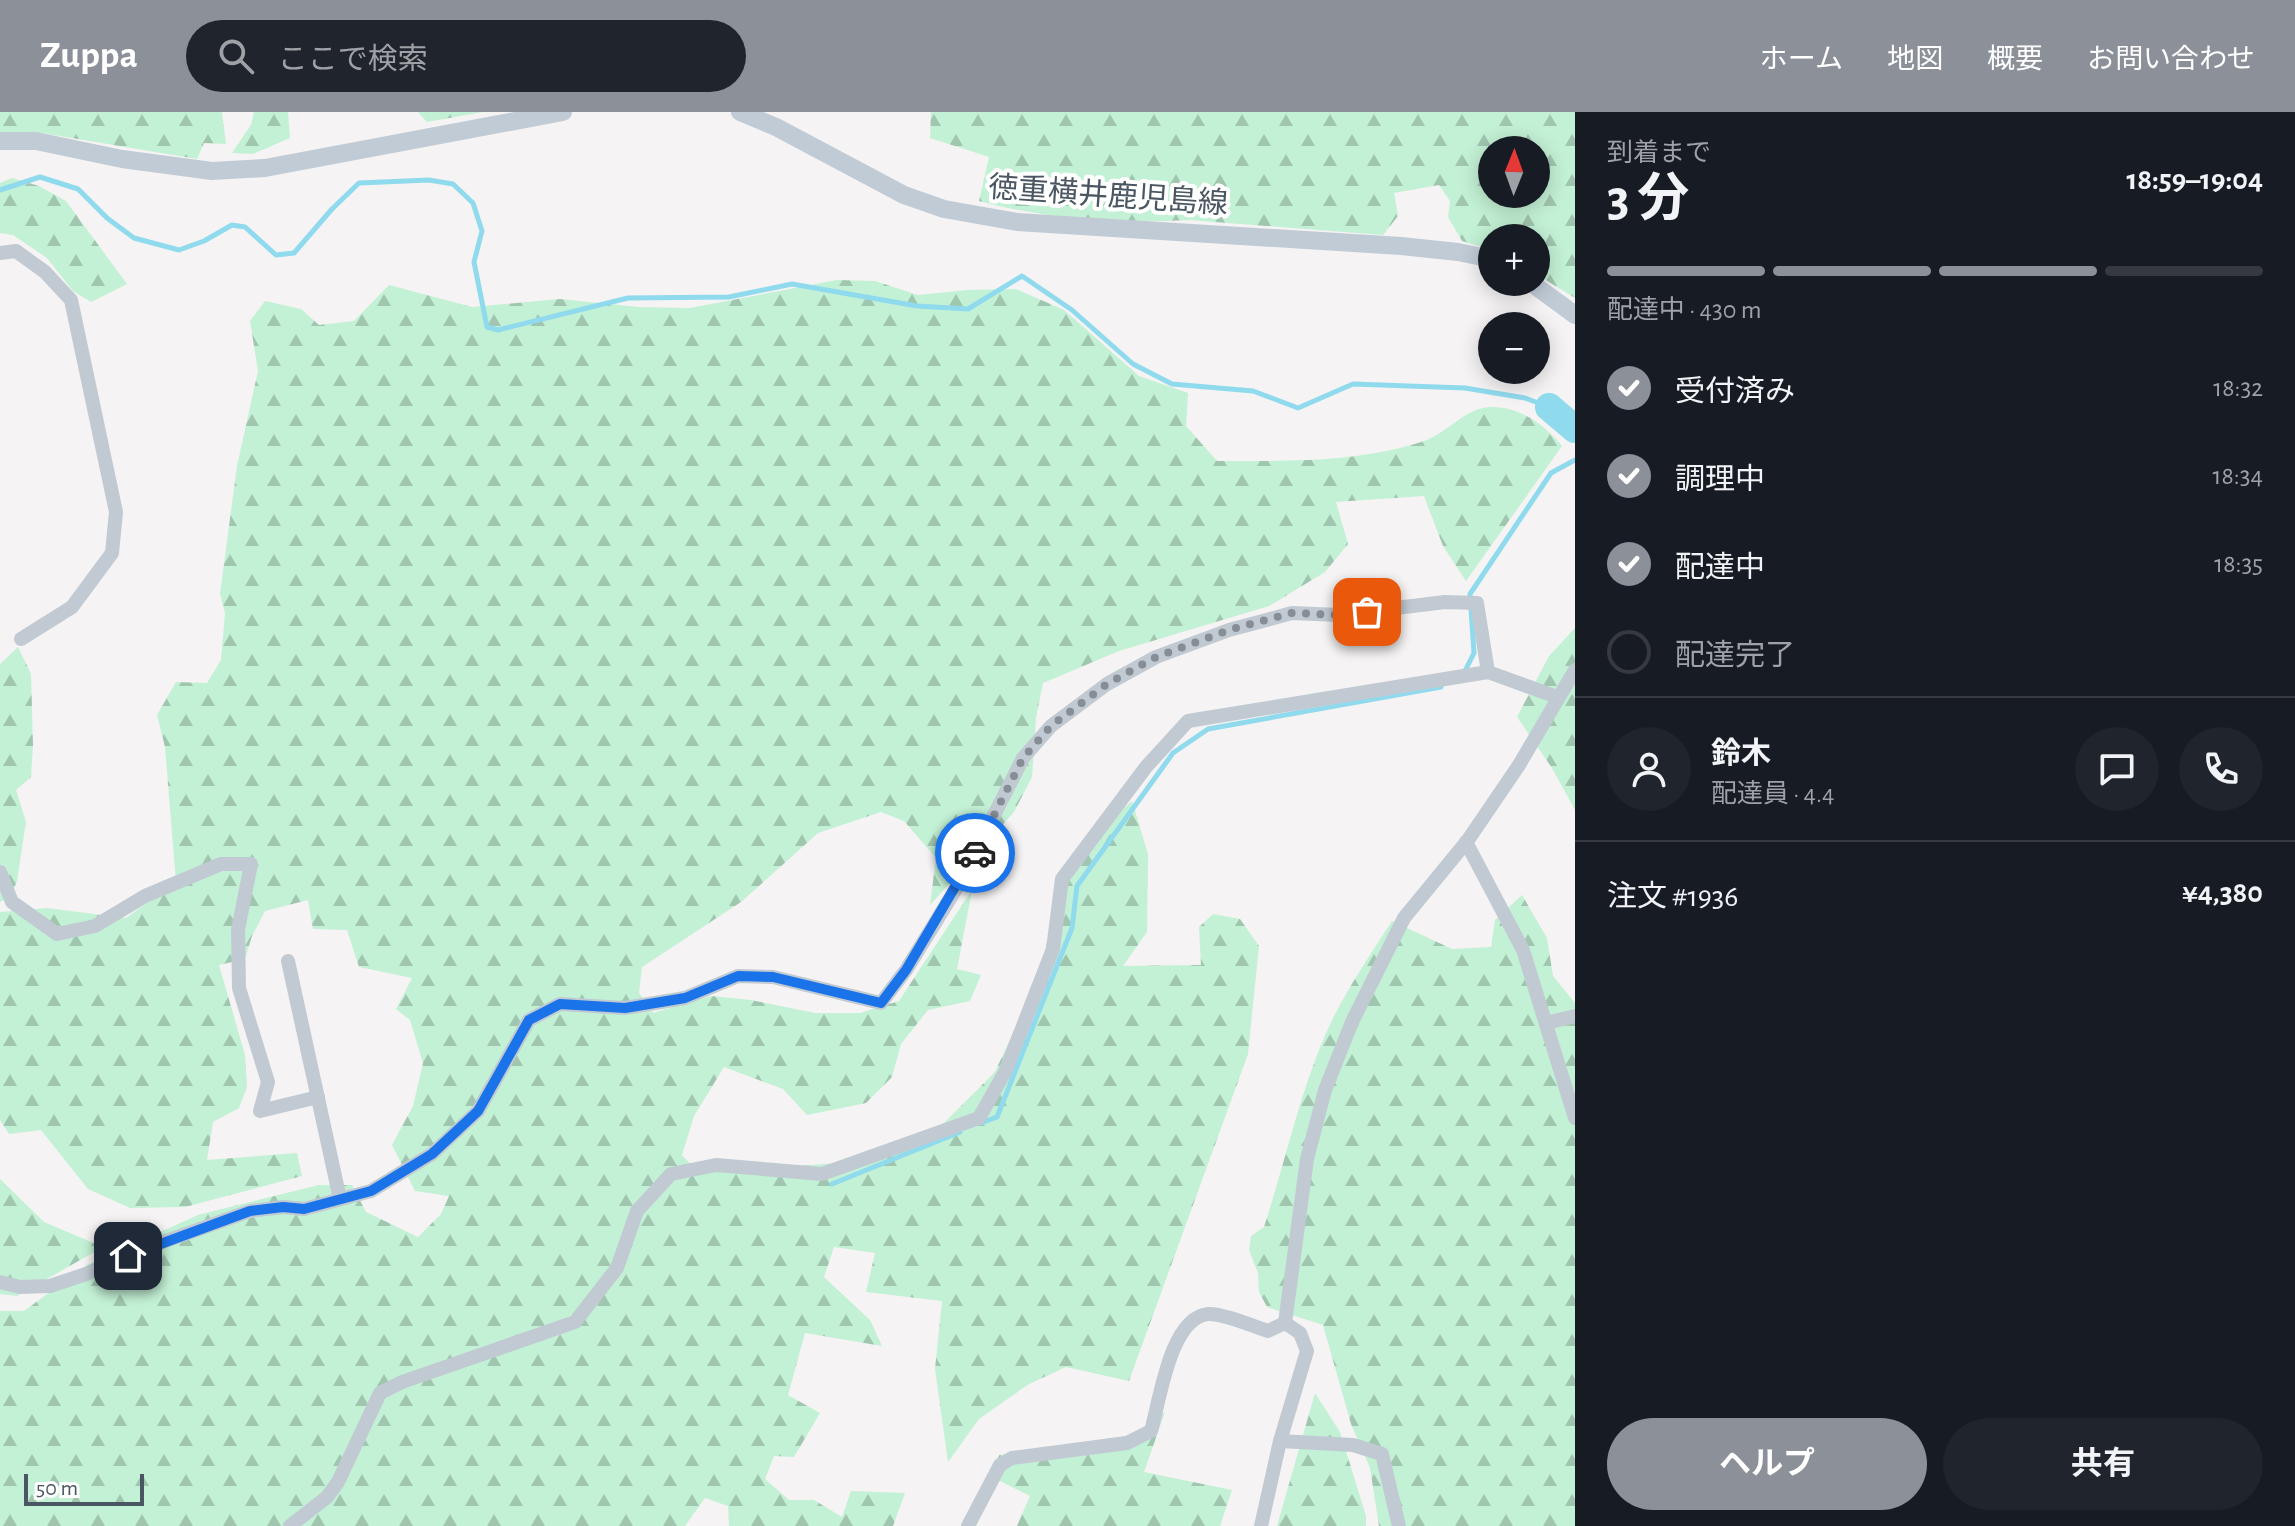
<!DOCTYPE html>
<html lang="ja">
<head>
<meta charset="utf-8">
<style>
	:root { --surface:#171b24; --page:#20242c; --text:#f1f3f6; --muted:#9ea1a6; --line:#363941; --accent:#8c9099 }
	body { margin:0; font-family:"Alegreya Sans","Noto Sans JP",sans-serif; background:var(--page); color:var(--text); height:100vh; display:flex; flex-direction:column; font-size:30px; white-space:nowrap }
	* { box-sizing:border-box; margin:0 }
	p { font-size:26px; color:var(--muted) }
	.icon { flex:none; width:44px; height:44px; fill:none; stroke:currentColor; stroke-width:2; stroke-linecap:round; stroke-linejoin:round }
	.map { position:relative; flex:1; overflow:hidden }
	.details { display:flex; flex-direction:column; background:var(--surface); width:720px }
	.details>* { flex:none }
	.needle { width:52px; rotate:1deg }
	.tools { position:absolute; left:1478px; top:24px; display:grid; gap:16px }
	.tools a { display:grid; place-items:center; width:72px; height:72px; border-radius:50%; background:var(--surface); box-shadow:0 4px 20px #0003; font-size:40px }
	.scale { position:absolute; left:24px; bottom:20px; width:120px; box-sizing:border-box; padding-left:8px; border:4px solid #4a5661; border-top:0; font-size:22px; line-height:28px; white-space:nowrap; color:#4a5661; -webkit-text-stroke:6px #fff; paint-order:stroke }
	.pin { position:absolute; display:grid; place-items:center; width:68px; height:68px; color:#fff; margin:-34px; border-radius:16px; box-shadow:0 4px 12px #0006 }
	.courier { position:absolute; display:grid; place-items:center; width:80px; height:80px; margin:-40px; border:6px solid #1a73e8; border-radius:50%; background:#fff; color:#222; box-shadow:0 2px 10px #0007 }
	.head em { font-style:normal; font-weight:700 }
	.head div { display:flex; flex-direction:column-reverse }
	.head { display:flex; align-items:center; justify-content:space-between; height:136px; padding:0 32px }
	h1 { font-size:52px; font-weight:700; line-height:60px }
	.bar { display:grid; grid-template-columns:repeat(4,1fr); gap:12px 8px; align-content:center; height:96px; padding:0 32px }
	.bar i { height:10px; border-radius:6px; background:var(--line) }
	.bar .selected { background:var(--accent) }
	.bar p { grid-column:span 4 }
	.line { display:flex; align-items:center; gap:20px; padding:0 32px; border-top:2px solid var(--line) }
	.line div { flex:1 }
	.round { display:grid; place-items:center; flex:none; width:84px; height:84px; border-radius:42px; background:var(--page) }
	ol { padding:0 32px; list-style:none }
	li { display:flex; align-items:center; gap:24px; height:88px }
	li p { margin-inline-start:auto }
	li .icon { padding:8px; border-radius:50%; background:var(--accent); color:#fff; stroke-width:4 }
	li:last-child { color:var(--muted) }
	li i { width:44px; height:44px; border:4px solid var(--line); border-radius:50% }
	.button { display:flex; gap:16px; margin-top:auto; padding:16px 32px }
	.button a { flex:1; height:92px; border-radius:48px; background:var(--accent); color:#fff; font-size:32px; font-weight:700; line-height:92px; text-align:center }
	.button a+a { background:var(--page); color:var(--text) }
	header { display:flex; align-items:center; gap:48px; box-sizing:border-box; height:112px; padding:0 40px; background:var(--accent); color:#fff }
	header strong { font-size:38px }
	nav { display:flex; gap:44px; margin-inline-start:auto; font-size:28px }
	.search { width:560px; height:72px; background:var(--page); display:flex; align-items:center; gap:20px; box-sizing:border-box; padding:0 28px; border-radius:44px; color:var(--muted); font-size:30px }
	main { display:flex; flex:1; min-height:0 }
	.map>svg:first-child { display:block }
	.forest { fill:url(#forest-firs); fill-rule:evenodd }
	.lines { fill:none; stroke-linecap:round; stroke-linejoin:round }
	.stream { stroke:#90daee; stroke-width:5 }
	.river { stroke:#90daee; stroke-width:28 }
	.minor { stroke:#c1cad2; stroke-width:14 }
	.secondary { stroke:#c1cbd6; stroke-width:18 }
	.done { stroke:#868d94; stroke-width:8; stroke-dasharray:0 14.4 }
	.route { stroke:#1a73e8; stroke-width:10 }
	.labels { text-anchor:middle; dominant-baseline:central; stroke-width:8; stroke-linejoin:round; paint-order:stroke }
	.street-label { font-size:30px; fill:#4a5661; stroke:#fff }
</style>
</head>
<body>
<header>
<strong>Zuppa</strong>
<div class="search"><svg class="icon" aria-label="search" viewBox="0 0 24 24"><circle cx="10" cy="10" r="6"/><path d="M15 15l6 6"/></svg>ここで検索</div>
<nav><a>ホーム</a><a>地図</a><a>概要</a><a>お問い合わせ</a></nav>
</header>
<main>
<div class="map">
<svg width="1575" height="1414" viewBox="0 0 1575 1414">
	<defs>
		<pattern id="forest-firs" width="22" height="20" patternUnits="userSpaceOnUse" patternTransform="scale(2)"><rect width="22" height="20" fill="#c3f1d5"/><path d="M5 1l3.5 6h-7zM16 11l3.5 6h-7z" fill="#a0c6b0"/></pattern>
	</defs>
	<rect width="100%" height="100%" fill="#f5f3f3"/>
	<!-- forest -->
	<g class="forest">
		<path d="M0,0H222L226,32L204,31L197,47L42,21H0Z"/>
		<path d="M254,0H288L290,26L253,42L232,41L251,13Z"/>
		<path d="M418,0H483L427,10Z"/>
		<path d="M931,0H1575V186L1536,162V126H1492V138L1462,129L1448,105L1450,89L1439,73L1394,81L1398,104L1383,123L1189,108C1120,112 1045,107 979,89L989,45L930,26ZM1492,38H1536V82H1492Z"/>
		<path d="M12,66L39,74L66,89L127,172L91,190L73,179L47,146L13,123L0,121V71Z"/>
		<path d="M837,168L875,169L918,183L967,178L1016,177L1064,198L1139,264L1188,281L1186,314L1217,349C1285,349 1358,351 1424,329C1446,322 1464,297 1489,295C1519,294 1544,312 1562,334L1466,469L1443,434L1424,384L1336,390L1348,432L1325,460L1269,494L1119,539L1043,571L1036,606L1032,665L1014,700L930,793L936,746L904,709L881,700L818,721L741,790L642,855L639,881L653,901L711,884L751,888L815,901H860L899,889L972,778L957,857L981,863L970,889L928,898L901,932L892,965L866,991L807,1003L783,977L724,955L694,1004L682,1043L697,1059H740L883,1047L940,1015L995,960L1038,867L1054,801L1087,729L1132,689L1148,742L1147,820L1123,854L1201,853L1199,815L1213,802L1240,807L1259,834L1248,942L1129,1269L1066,1255L1029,1272L979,1307L948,1350L935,1257L942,1189L866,1180L875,1141L834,1135L824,1165L870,1208L882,1234L805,1221L788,1283L820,1301L794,1345L774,1344L765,1367L789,1388H814L842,1405L851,1379L905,1381L893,1414H729L728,1394L705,1386L685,1414H0V1199H24L87,1153L198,1103L319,1073H352L366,1100L418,1125L441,1102L449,1084L415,1079L392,1033L413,994L423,951L410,908L396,897L412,866L359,855L347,818L313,817L308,788L265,799L252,824L245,847L219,853L245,943L247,975L239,996L213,1010L207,1048L297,1041L302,1064L185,1095L130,1096L88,1077L41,1018L9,1022L0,1008V800L47,796L126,806L176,770L165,635L157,603L176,570L207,571L221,548L225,501L220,482L237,354L258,259L250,209L265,189L301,197L319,213L354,209L389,173L472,195L560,187L639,195L690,196Z"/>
		<path d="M1575,516V698L1552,656L1517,605L1549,544Z"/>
		<path d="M18,535L31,562L33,633L31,665L16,678L26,710L17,769L11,784L0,790V552Z"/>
		<path d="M1522,783L1547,826L1553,864L1575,891V1414H1379L1370,1356L1351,1312L1323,1213L1267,1195L1259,1180L1258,1161L1249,1138L1251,1124L1264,1115C1285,1051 1299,983 1326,921C1344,881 1369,845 1392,809L1452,837L1491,835L1495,808Z"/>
		<path d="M0,1067L44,1110L103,1135L17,1184L0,1182Z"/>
		<path d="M1315,1281L1340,1320L1366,1404V1414H1277Z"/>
		<path d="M1165,1300L1144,1360L1232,1378L1220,1414H1017L1030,1384L990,1364L999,1343L1132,1323Z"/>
	</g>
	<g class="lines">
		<!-- stream -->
		<g class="stream">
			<path d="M0,78L40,65L78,77L107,106L134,126L179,138L204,129L232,113L245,115L276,143L294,141L332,97L359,71L429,68L453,72L473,91L482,119L474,150L487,215L498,218L628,186L729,185L792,172L917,194L968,197L1022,164L1072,198L1133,252L1172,272L1253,279L1298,296L1353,272L1465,276L1525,286L1549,295"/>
			<path d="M1464,561L1474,541L1470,482L1551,361L1575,348"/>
			<path d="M981,1011L997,1005L1072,816L1077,774L1173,641L1208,617L1441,575"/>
			<path d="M832,1072L960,1020"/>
		</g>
		<!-- river -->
		<path class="river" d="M1549,295L1575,317"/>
		<!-- minor -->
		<g class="minor">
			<path d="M0,141L16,139L45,160L71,188L116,400L112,441L72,495L21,527"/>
			<path d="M1466,730L1523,838L1575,1006"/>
			<path d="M0,760L12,790L57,822L95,814L145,784L221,752H251L238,818L239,876L268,970L260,999L318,985"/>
			<path d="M288,849L340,1087"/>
			<path d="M1546,911L1575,904"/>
			<path d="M0,1170L20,1175L50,1174L86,1162L149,1135L250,1099L283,1095L304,1097L371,1079L432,1042L478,999L529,908L560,892L625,896L685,886L738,864L773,865L881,891L906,858L959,772L1023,646L1051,614L1107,572L1156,545L1229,518L1292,501L1339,503L1445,490L1477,491L1488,560L1557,585"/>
			<path d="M1280,1329L1353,1333L1382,1342L1399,1414"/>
			<path d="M290,1414L327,1385L338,1370L380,1281L402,1270L575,1210L617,1156L637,1099L671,1062L716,1053L822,1062L979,1006L1005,960L1053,837L1062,767L1146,655L1188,609L1488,560"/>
			<path d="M968,1414L1000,1353L1012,1346L1127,1331L1151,1319C1160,1288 1170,1206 1208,1202C1222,1201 1253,1214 1268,1219L1285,1211"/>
			<path d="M1261,1414L1280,1329L1307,1239L1300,1221L1285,1211L1307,1047L1325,978L1352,910L1404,806L1468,728L1519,653L1575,558"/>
		</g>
		<!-- secondary -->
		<g class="secondary">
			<path d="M740,0L776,15L904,83L944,97L1017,110L1401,134L1458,140L1492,147"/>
			<path d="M0,29H36L122,47L212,59L265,56L563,0"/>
			<path d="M1530,170L1575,203"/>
		</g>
	</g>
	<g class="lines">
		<!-- done -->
		<path class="done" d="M975,741L1023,646L1051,614L1107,572L1156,545L1229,518L1292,501L1339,503L1367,500"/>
		<!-- route -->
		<path class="route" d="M128,1144L250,1099L283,1095L304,1097L371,1079L432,1042L478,999L529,908L560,892L625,896L685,886L738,864L773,865L881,891L906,858L975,741"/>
	</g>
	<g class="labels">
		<!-- street labels -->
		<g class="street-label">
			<text transform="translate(1108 84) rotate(4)">徳重横井鹿児島線</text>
		</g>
	</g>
</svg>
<div class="tools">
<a><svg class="needle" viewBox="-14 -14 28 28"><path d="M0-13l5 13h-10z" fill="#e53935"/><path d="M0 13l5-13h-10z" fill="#9ea1a6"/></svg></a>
<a>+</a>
<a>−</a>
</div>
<div class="scale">50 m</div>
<div class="pin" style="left:1367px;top:500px;background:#ea580c"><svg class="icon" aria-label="bag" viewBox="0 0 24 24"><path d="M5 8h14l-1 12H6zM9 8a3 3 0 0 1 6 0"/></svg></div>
<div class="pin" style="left:128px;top:1144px;background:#1f2937"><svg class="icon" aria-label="home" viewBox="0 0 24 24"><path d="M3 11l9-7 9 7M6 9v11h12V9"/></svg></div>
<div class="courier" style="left:975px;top:741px"><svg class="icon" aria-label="car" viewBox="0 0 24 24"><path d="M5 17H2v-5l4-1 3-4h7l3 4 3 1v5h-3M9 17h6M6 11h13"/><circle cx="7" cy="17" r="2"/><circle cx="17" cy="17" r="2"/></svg></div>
</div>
<section class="details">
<div class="head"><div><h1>3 分</h1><p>到着まで</p></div><em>18:59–19:04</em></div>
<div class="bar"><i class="selected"></i><i class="selected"></i><i class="selected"></i><i></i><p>配達中 · 430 m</p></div>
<ol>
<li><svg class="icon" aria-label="check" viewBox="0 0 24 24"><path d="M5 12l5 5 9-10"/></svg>受付済み<p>18:32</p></li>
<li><svg class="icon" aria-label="check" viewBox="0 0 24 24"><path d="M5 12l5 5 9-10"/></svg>調理中<p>18:34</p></li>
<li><svg class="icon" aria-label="check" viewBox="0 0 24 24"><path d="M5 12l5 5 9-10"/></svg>配達中<p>18:35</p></li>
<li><i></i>配達完了</li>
</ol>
<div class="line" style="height:144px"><a class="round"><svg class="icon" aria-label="person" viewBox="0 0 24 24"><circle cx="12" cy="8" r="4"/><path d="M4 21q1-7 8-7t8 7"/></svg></a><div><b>鈴木</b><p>配達員 · 4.4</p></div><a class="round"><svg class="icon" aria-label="chat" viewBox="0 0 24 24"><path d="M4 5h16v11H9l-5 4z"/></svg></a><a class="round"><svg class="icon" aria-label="phone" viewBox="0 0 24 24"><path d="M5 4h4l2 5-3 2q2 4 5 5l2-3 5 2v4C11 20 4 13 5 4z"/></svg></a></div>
<div class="line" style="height:104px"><div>注文 #1936</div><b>¥4,380</b></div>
<div class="button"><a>ヘルプ</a><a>共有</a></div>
</section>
</main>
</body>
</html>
